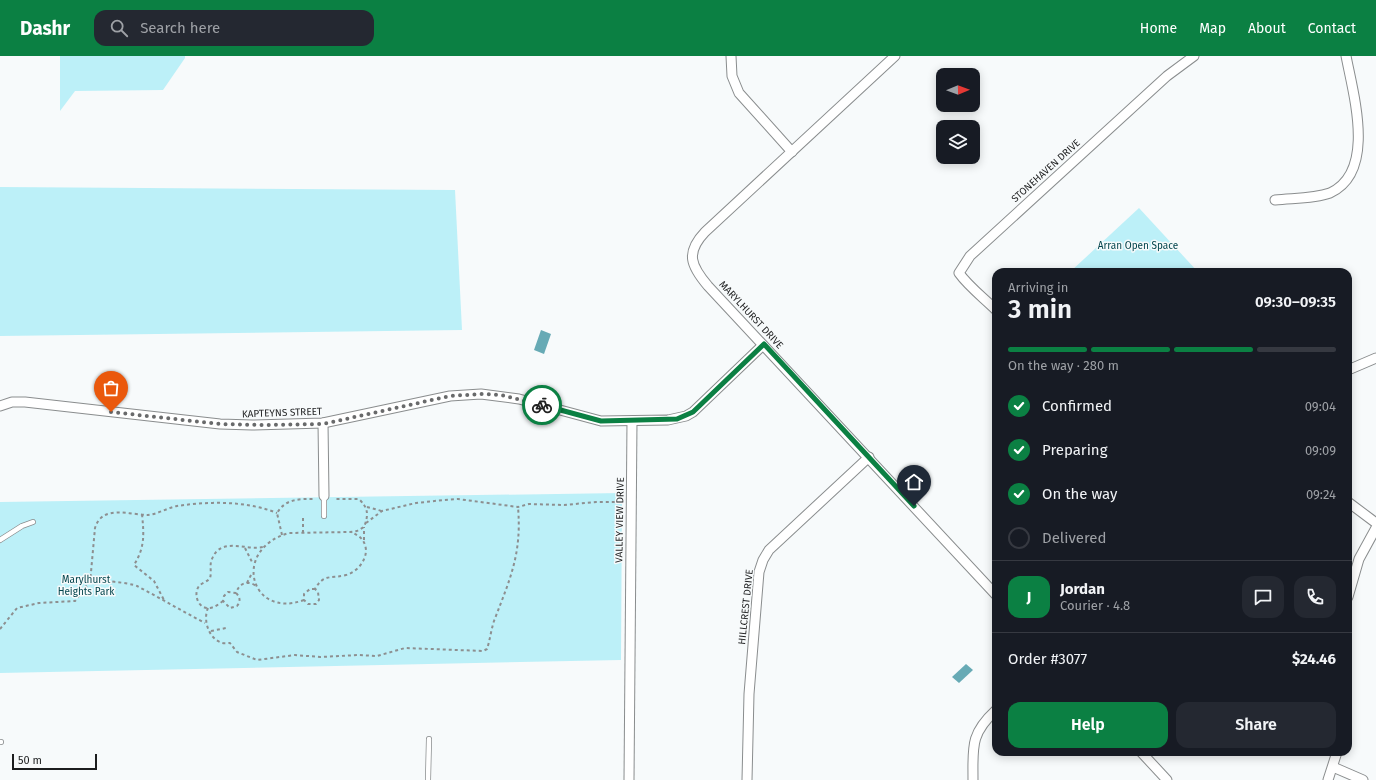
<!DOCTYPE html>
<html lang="en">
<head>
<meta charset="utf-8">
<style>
	:root { --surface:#171b24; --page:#242831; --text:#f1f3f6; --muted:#9ea1a6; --line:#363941; --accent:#0b8043 }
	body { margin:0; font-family:"Fira Sans",sans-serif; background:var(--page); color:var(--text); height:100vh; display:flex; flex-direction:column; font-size:15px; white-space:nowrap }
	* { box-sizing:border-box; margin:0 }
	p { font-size:13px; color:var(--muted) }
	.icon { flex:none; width:22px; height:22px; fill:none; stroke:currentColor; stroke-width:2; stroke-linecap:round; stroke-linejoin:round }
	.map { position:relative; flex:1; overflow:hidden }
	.side { position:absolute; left:992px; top:212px; width:360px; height:488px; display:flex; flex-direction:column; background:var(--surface); border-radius:12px; box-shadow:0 2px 10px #0003 }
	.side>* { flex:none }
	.needle { width:26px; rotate:89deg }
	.buttons { position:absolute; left:936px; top:12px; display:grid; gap:8px }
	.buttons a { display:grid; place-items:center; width:44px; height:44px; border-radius:8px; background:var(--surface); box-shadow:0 2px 10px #0003; font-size:20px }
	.scale { position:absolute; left:12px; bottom:10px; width:85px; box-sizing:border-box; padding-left:4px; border:2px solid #1c1d1e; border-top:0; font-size:11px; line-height:14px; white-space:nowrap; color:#1c1d1e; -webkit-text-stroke:3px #f7fafb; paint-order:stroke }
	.pin { position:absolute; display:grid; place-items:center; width:34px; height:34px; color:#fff; margin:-41px -17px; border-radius:50% 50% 50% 0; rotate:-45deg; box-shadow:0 0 4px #0007 }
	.pin .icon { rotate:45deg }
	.courier { position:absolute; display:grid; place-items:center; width:40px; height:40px; margin:-20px; border:3px solid #0b8043; border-radius:50%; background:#fff; color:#222; box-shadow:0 1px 5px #0007 }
	.headline em { font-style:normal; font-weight:600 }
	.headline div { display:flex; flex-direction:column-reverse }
	.headline { display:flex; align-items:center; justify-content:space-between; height:68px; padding:0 16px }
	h1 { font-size:26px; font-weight:600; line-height:30px }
	.bar { display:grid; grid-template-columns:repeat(4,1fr); gap:6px 4px; align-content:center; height:48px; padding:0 16px }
	.bar i { height:5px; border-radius:3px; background:var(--line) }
	.bar .active { background:var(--accent) }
	.bar p { grid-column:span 4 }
	.line { display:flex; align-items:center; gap:10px; padding:0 16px; border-top:1px solid var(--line) }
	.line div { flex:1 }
	.round { display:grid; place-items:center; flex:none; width:42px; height:42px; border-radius:12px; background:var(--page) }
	ol { padding:0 16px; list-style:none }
	li { display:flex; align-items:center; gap:12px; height:44px }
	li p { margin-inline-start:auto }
	li .icon { padding:4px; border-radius:50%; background:var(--accent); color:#fff; stroke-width:4 }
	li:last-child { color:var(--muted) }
	li i { width:22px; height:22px; border:2px solid var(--line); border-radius:50% }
	.button { display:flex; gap:8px; margin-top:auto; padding:8px 16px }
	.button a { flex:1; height:46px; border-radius:12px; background:var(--accent); color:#fff; font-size:16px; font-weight:600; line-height:46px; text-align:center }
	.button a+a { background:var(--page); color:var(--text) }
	header { display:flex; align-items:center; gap:24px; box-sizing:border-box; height:56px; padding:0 20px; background:var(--accent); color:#fff }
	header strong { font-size:19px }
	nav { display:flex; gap:22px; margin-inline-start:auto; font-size:14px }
	.search { width:280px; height:36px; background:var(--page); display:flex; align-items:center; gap:10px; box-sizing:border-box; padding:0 14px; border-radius:12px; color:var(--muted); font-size:15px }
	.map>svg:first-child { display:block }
	.green { fill:#bcf0f8 }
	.water { fill:#67aab5 }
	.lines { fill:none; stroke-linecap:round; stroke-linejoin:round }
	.service-casing { stroke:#8a8d8e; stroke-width:6 }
	.minor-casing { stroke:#8a8d8e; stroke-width:11 }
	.path { stroke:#8d8f90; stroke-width:2; stroke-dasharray:3 3; stroke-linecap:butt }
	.service { stroke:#fff; stroke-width:4.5 }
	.minor { stroke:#fff; stroke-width:9 }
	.done { stroke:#696a6b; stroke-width:4; stroke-dasharray:0 7.2 }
	.route { stroke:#0b8043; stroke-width:5 }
	.labels { text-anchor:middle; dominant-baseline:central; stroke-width:3; stroke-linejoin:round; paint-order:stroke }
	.street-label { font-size:10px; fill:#1c1d1e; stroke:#f7fafb }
	.park-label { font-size:10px; fill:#02444c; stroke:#f7fafb }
</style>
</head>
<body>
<header>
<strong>Dashr</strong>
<div class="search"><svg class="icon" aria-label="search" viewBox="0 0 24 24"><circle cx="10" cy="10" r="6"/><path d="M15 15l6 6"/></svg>Search here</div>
<nav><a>Home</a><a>Map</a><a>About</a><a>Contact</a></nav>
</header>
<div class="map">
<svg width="1376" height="724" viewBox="0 0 1376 724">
	<rect width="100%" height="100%" fill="#f7fafb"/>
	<!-- green -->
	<g class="green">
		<path d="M60,0H185V2L163,34L75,35L60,55Z"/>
		<path d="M0,131L455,134L462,274L0,280Z"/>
		<path d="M1139,152L1198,216H1070Z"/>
		<path d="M622,437L621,604L0,617V446Z"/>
	</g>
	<!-- water -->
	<g class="water">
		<path d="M541,274L551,278L544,298L534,294Z"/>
		<path d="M966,608L973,614L959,627L952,621Z"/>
	</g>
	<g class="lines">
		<defs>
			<g id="service">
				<path d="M324,460V440"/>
				<path d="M0,484L22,470L33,466"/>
				<path d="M0,686H1"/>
				<path d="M428,724L429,683"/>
			</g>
			<g id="minor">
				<path d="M731,0L732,20L739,37L792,96"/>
				<path d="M895,0L705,176C685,197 691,210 708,230L996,539"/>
				<path d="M1275,144C1293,142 1313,143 1330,137C1376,116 1354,41 1346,0"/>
				<path d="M996,254C984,242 969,231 959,217L970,200L1167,20L1194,0"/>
				<path d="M1348,314L1376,302"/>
				<path d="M0,350L12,346H25L220,368L252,369L323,367L450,340L481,338L519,343L601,365L668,364L686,360L693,356L763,289"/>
				<path d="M323,367L324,440"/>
				<path d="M1348,446L1376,467"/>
				<path d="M1348,541L1359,503L1376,472"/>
				<path d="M1141,696L1167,724"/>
				<path d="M1333,711L1363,724"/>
				<path d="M629,724L632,365"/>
				<path d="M747,724L749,638L759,516L763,504L769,494L869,401"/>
				<path d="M973,724C973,691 970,678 996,654"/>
				<path d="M1328,724L1337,696"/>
			</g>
		</defs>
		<!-- service casing -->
		<use href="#service" class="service-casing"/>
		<!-- minor casing -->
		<use href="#minor" class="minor-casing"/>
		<!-- path -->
		<g class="path">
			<path d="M367,451L382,455"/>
			<path d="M142,458C144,479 145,491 134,509L154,525L165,546"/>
			<path d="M366,467L382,455L416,447L444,444L458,443L518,451L529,448L564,449L596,446H620"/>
			<path d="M303,477V459"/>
			<path d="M282,479L277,457C286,442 300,443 315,443"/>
			<path d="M364,484V471"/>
			<path d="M245,492L253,508"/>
			<path d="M90,527L95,472C102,448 130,459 148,459C158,458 167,452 177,450C210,445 247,445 277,457"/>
			<path d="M247,527L252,517"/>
			<path d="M315,533H310L304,538V544L308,548H316L319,544L318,536L315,533C324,517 332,523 346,519C357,516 366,505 366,494C365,484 360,480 351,476"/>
			<path d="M236,537C240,541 241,545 237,550L230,552L223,545L224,540L228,536L236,537C239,527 248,524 256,530"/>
			<path d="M304,544C250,564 231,493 289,477L350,476L357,475L364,471C369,458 368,452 359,443H335"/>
			<path d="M223,545C219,548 214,552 209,552C198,553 193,538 199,530C202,527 207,526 210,522C212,516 209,509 212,503C221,480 246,495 263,491"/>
			<path d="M208,552C203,563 208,581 220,586C223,588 227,587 230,587L237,596L257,604L295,599L320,601L359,599L377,600L405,592L483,595L487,593C490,584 491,574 494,565C510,523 522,498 518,451"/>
			<path d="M0,573L17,552L39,547L75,545C80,539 85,530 91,526C98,523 130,527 137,530C160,542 182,555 205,567"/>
			<path d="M211,575L226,572"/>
		</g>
		<!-- service -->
		<use href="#service" class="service"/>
		<!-- minor -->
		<use href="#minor" class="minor"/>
	</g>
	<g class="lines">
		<!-- done -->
		<path class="done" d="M111,356L220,368L262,369L323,368L450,340L482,338L501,339L542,349"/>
		<!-- route -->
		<path class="route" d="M542,349L601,365L677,363L693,356L764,288L914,450"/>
	</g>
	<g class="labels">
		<!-- street labels -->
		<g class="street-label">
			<text transform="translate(1046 115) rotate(-42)">STONEHAVEN DRIVE</text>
			<text transform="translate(751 259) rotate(47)">MARYLHURST DRIVE</text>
			<text transform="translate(282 357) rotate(-2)">KAPTEYNS STREET</text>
			<text transform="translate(620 464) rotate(-89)">VALLEY VIEW DRIVE</text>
			<text transform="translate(746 551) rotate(-84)">HILLCREST DRIVE</text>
		</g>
		<!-- park labels -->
		<g class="park-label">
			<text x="1138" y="190">Arran Open Space</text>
			<text x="86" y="524">Marylhurst<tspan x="86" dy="12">Heights Park</tspan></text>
		</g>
	</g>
</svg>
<div class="buttons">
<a><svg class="needle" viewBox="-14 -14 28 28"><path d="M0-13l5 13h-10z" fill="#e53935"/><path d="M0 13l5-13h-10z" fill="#9ea1a6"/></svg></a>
<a><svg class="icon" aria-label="layers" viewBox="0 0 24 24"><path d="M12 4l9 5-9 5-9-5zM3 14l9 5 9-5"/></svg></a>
</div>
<div class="scale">50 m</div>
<div class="pin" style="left:111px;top:356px;background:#ea580c"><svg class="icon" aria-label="bag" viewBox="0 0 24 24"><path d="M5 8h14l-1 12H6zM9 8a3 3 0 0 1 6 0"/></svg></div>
<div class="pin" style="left:914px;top:450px;background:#1f2937"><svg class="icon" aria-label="home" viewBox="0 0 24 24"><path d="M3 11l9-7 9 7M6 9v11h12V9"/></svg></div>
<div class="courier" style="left:542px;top:349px"><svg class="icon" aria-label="bike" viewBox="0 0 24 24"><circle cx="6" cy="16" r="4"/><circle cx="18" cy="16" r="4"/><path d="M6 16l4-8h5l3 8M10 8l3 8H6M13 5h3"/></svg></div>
<section class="side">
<div class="headline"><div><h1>3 min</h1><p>Arriving in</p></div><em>09:30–09:35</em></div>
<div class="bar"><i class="active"></i><i class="active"></i><i class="active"></i><i></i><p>On the way · 280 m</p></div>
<ol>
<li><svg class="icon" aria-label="check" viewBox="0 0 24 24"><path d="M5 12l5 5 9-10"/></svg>Confirmed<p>09:04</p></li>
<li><svg class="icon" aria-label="check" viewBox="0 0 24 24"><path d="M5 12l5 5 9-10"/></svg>Preparing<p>09:09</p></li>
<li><svg class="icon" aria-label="check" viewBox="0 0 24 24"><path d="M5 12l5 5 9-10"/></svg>On the way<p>09:24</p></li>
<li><i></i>Delivered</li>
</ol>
<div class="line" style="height:72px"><b class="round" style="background:var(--accent);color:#fff">J</b><div><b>Jordan</b><p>Courier · 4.8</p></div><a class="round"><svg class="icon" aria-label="chat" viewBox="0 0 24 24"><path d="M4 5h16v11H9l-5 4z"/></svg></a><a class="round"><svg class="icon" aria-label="phone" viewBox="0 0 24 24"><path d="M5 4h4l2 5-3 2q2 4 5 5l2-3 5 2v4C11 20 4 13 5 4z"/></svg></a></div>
<div class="line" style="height:52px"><div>Order #3077</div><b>$24.46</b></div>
<div class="button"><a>Help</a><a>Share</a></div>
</section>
</div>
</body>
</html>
